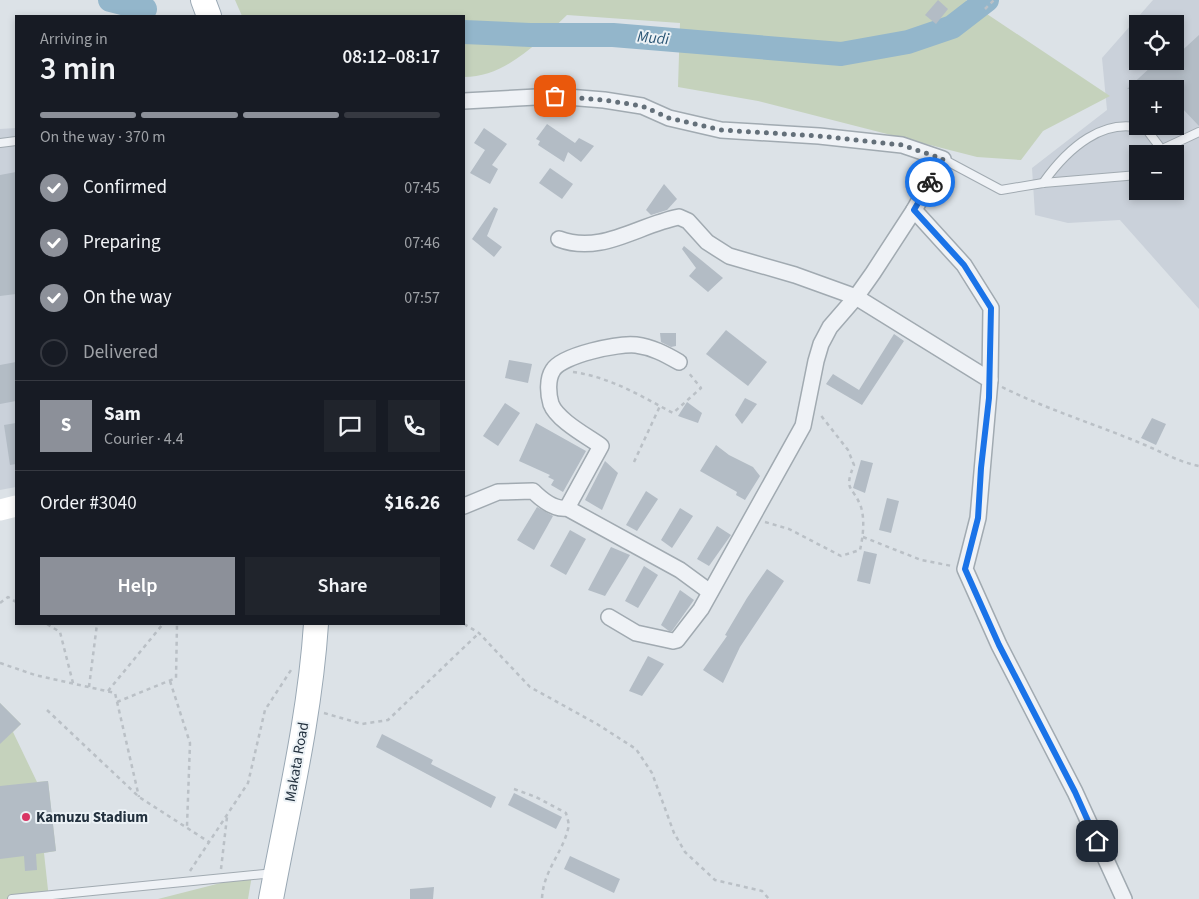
<!DOCTYPE html>
<html lang="en">
<head>
<meta charset="utf-8">
<style>
	:root { --surface:#171b24; --page:#20242c; --text:#f1f3f6; --muted:#9ea1a6; --line:#363941; --accent:#8c9099 }
	body { margin:0; font-family:"Source Sans 3",sans-serif; background:var(--page); color:var(--text); height:100vh; display:flex; flex-direction:column; font-size:19px; white-space:nowrap }
	* { box-sizing:border-box; margin:0 }
	p { font-size:16px; color:var(--muted) }
	.icon { flex:none; width:28px; height:28px; fill:none; stroke:currentColor; stroke-width:2; stroke-linecap:round; stroke-linejoin:round }
	.map { position:relative; flex:1; overflow:hidden }
	.drawer { position:absolute; left:15px; top:15px; width:450px; height:610px; display:flex; flex-direction:column; background:var(--surface); border-radius:0px; box-shadow:0 2px 8px #0003 }
	.drawer>* { flex:none }
	.buttons { position:absolute; left:1129px; top:15px; display:grid; gap:10px }
	.buttons a { display:grid; place-items:center; width:55px; height:55px; border-radius:0px; background:var(--surface); box-shadow:0 2px 8px #0003; font-size:25px }
	.pin { position:absolute; display:grid; place-items:center; width:42px; height:42px; color:#fff; margin:-21px; border-radius:10px; box-shadow:0 2px 8px #0006 }
	.courier { position:absolute; display:grid; place-items:center; width:50px; height:50px; margin:-25px; border:4px solid #1a73e8; border-radius:50%; background:#fff; color:#222; box-shadow:0 1px 6px #0007 }
	.head em { font-style:normal; font-weight:600 }
	.head div { display:flex; flex-direction:column-reverse }
	.head { display:flex; align-items:center; justify-content:space-between; height:85px; padding:0 25px }
	h1 { font-size:32px; font-weight:600; line-height:38px }
	.bar { display:grid; grid-template-columns:repeat(4,1fr); gap:8px 5px; align-content:center; height:60px; padding:0 25px }
	.bar i { height:6px; border-radius:4px; background:var(--line) }
	.bar .on { background:var(--accent) }
	.bar p { grid-column:span 4 }
	.line { display:flex; align-items:center; gap:12px; padding:0 25px; border-top:1px solid var(--line) }
	.line div { flex:1 }
	.round { display:grid; place-items:center; flex:none; width:52px; height:52px; border-radius:0px; background:var(--page) }
	ol { padding:0 25px; list-style:none }
	li { display:flex; align-items:center; gap:15px; height:55px }
	li p { margin-inline-start:auto }
	li .icon { padding:5px; border-radius:50%; background:var(--accent); color:#fff; stroke-width:4 }
	li:last-child { color:var(--muted) }
	li i { width:28px; height:28px; border:2px solid var(--line); border-radius:50% }
	.primary-button { display:flex; gap:10px; margin-top:auto; padding:10px 25px }
	.primary-button a { flex:1; height:58px; border-radius:0px; background:var(--accent); color:#fff; font-size:20px; font-weight:600; line-height:58px; text-align:center }
	.primary-button a+a { background:var(--page); color:var(--text) }
	.map>svg:first-child { display:block }
	.built { fill:#cad1da; fill-rule:evenodd }
	.green { fill:#c5d2bc }
	.lines { fill:none; stroke-linecap:round; stroke-linejoin:round }
	.river { stroke:#93b6cb; stroke-width:24 }
	.building { fill:#b3bcc5 }
	.service-casing { stroke:#a1aab1; stroke-width:10 }
	.minor-casing { stroke:#a1aab1; stroke-width:18 }
	.primary-casing { stroke:#9aa8b4; stroke-width:26 }
	.path { stroke:#bac0c6; stroke-width:2.5; stroke-dasharray:4 4; stroke-linecap:butt }
	.service { stroke:#eff2f6; stroke-width:8 }
	.minor { stroke:#eff2f6; stroke-width:15 }
	.secondary { stroke:#fff; stroke-width:21 }
	.primary { stroke:#fff; stroke-width:24 }
	.done { stroke:#64707a; stroke-width:5; stroke-dasharray:0 9 }
	.route { stroke:#1a73e8; stroke-width:6 }
	.poi-dot { fill:#d93564; stroke:#ebf1f5; stroke-width:2 }
	.labels { text-anchor:middle; dominant-baseline:central; stroke-width:4; stroke-linejoin:round; paint-order:stroke }
	.street-label { font-size:15px; fill:#24323f; stroke:#ebf1f5 }
	.poi-label { font-size:15px; font-weight:bold; fill:#24323f; stroke:#ebf1f5; text-anchor:start }
	.water-label { font-size:16px; font-style:italic; fill:#2c5776; stroke:#ebf1f5 }
</style>
</head>
<body>
<div class="map">
<svg width="1199" height="899" viewBox="0 0 1199 899">
	<rect width="100%" height="100%" fill="#dce2e7"/>
	<!-- built -->
	<g class="built">
		<path d="M1153,0H1199V309L1120,220L1068,223L1035,215L1032,168L1107,110L1102,58ZM1138,24H1175V61H1138ZM1138,89H1175V126H1138ZM1138,154H1175V191H1138Z"/>
		<path d="M16,128V487L0,490V129Z"/>
	</g>
	<!-- green -->
	<g class="green">
		<path d="M235,0H966L1110,96L1043,131L1021,160L977,157L758,101L678,87L680,23L567,15C538,42 506,77 464,77V16H242Z"/>
		<path d="M0,703L21,724L13,732L37,782L48,781L56,851L44,853L49,899H0Z"/>
		<path d="M252,875L248,899H158Z"/>
	</g>
	<g class="lines">
		<!-- river -->
		<g class="river">
			<path d="M110,0L145,9"/>
			<path d="M464,32L530,35H613L841,54L908,42L952,27L987,0"/>
		</g>
	</g>
	<!-- building -->
	<g class="building">
		<path d="M938,0L948,9L936,24L925,15Z"/>
		<path d="M1199,35V126L1181,107L1184,105L1175,95V89H1127L1152,66L1154,68L1159,63L1163,67L1170,61H1175V57Z"/>
		<path d="M547,124L575,143L579,138L594,146L581,162L568,152L564,162L538,145L540,141L536,139Z"/>
		<path d="M484,128L507,144L492,165L498,169L490,184L470,173L485,150L474,143Z"/>
		<path d="M550,168L573,184L562,199L539,183Z"/>
		<path d="M16,172V294L0,296V175Z"/>
		<path d="M664,184L677,199L667,210L651,215L646,210Z"/>
		<path d="M494,207L498,209L487,236L502,247L494,257L472,239Z"/>
		<path d="M684,246L723,278L708,292L689,276L696,268L682,249Z"/>
		<path d="M726,330L767,362L748,386L706,354Z"/>
		<path d="M660,333H676V346L671,347L661,342Z"/>
		<path d="M894,334L904,341L862,405L826,384L833,374L859,390Z"/>
		<path d="M509,360L532,364L528,383L505,378Z"/>
		<path d="M16,362V401L0,404V365Z"/>
		<path d="M745,398L757,404L742,424L735,415Z"/>
		<path d="M687,402L702,413L698,423L678,416Z"/>
		<path d="M505,403L520,413L498,446L483,436Z"/>
		<path d="M1152,418L1166,424L1156,445L1141,438Z"/>
		<path d="M16,423V464L10,465L4,425Z"/>
		<path d="M536,423L586,451L563,492L551,485L554,480L548,477L550,475L519,461Z"/>
		<path d="M716,445L729,455L753,467L760,476L745,500L736,495L737,492L700,471Z"/>
		<path d="M861,460L873,463L865,493L853,488Z"/>
		<path d="M605,461L618,473L602,510L585,500Z"/>
		<path d="M646,491L658,499L637,531L626,525Z"/>
		<path d="M887,498L899,501L891,533L879,530Z"/>
		<path d="M537,507L553,516L534,550L517,540Z"/>
		<path d="M680,508L693,516L672,548L661,540Z"/>
		<path d="M717,526L731,535L709,566L697,559Z"/>
		<path d="M570,530L586,539L566,575L550,566Z"/>
		<path d="M611,547L630,555L605,596L588,590Z"/>
		<path d="M864,551L877,554L870,584L857,581Z"/>
		<path d="M644,566L658,575L638,608L625,601Z"/>
		<path d="M767,569L784,581L740,647L723,683L703,670L727,636L725,635L747,598Z"/>
		<path d="M680,590L694,600L672,631H669L661,625Z"/>
		<path d="M648,656L664,664L642,696L629,691Z"/>
		<path d="M0,703L21,724L0,744Z"/>
		<path d="M382,734L433,760L431,764L496,797L491,808L376,747Z"/>
		<path d="M48,781L56,851L36,854L37,870L25,871L24,856L0,859V786Z"/>
		<path d="M514,793L562,817L556,829L508,805Z"/>
		<path d="M570,856L620,879L614,893L564,869Z"/>
		<path d="M434,887L433,899H410V889Z"/>
	</g>
	<g class="lines">
		<defs>
			<g id="service">
				<path d="M0,143L16,141"/>
				<path d="M1156,152L1199,132"/>
				<path d="M943,159L1001,190L1043,183L1138,175"/>
				<path d="M1043,183C1067,149 1104,115 1147,130L1159,146L1156,154"/>
				<path d="M12,899L274,873"/>
			</g>
			<g id="minor">
				<path d="M464,101L555,96L604,100L642,106L669,118L721,130L819,136L902,145L943,159L914,210L873,273L856,297L830,327L821,344L816,361L803,426L701,609L677,640L673,641L636,633L609,617"/>
				<path d="M914,210L964,265L991,308L990,380"/>
				<path d="M559,239C601,255 638,225 679,217L688,221L707,242L729,256L795,275L856,297L990,380L978,518L965,569L999,645L1075,792L1124,899"/>
				<path d="M464,506L498,492L533,491C541,499 554,510 567,508L680,570L710,592"/>
				<path d="M567,508L601,446C587,436 557,420 551,404C548,394 547,379 553,370C562,355 619,343 636,345C652,347 665,354 679,362"/>
			</g>
			<g id="primary">
				<path d="M203,0L209,16"/>
				<path d="M271,899C288,808 310,716 316,624"/>
			</g>
		</defs>
		<!-- service casing -->
		<use href="#service" class="service-casing"/>
		<!-- minor casing -->
		<use href="#minor" class="minor-casing"/>
		<!-- primary casing -->
		<use href="#primary" class="primary-casing"/>
		<!-- path -->
		<g class="path">
			<path d="M985,9L994,0"/>
			<path d="M573,372C610,377 641,396 673,413L701,388L688,372"/>
			<path d="M1002,387C1048,410 1098,425 1145,445C1164,453 1179,462 1199,466"/>
			<path d="M634,462L660,406"/>
			<path d="M765,522L789,529L841,556L860,550C863,537 865,520 861,507C853,485 843,492 854,465L848,450L819,413"/>
			<path d="M863,537L921,560L952,566"/>
			<path d="M0,603L8,597L16,602"/>
			<path d="M47,624L60,632L73,683"/>
			<path d="M464,624L479,633L530,687L597,724L636,749L652,773L674,833L685,852L715,880L762,891L769,899"/>
			<path d="M0,663L35,675L115,693L139,797"/>
			<path d="M170,681L190,743L187,826"/>
			<path d="M89,687L97,624"/>
			<path d="M108,691L163,624"/>
			<path d="M117,702L176,678L177,624"/>
			<path d="M47,710L139,797L209,842"/>
			<path d="M324,713L362,724L388,720L479,633"/>
			<path d="M514,789L536,797L566,813C567,818 570,824 568,829C562,854 543,871 542,899"/>
			<path d="M221,869L227,817"/>
			<path d="M190,871L248,783L265,710L293,667"/>
		</g>
		<!-- service -->
		<use href="#service" class="service"/>
		<!-- minor -->
		<use href="#minor" class="minor"/>
		<!-- secondary -->
		<path class="secondary" d="M0,510L16,506"/>
		<!-- primary -->
		<use href="#primary" class="primary"/>
	</g>
	<g class="lines">
		<!-- done -->
		<path class="done" d="M555,96L604,100L642,106L669,118L721,130L819,136L902,145L943,159L930,182"/>
		<!-- route -->
		<path class="route" d="M930,182L914,210L964,265L991,308L989,398L981,468L978,518L965,569L999,645L1075,792L1097,841"/>
	</g>
	<!-- markers -->
	<circle class="poi-dot" cx="26" cy="817" r="5"/>
	<g class="labels">
		<!-- street labels -->
		<g class="street-label">
			<text transform="translate(297 762) rotate(-80)">Makata Road</text>
		</g>
		<!-- poi labels -->
		<g class="poi-label">
			<text x="36" y="817">Kamuzu Stadium</text>
		</g>
		<!-- water labels -->
		<g class="water-label">
			<text transform="translate(653 38) rotate(5)">Mudi</text>
		</g>
	</g>
</svg>
<div class="buttons">
<a><svg class="icon" aria-label="locate" viewBox="0 0 24 24"><circle cx="12" cy="12" r="6"/><path d="M12 2v4M12 18v4M2 12h4M18 12h4"/></svg></a>
<a>+</a>
<a>−</a>
</div>
<div class="pin" style="left:555px;top:96px;background:#ea580c"><svg class="icon" aria-label="bag" viewBox="0 0 24 24"><path d="M5 8h14l-1 12H6zM9 8a3 3 0 0 1 6 0"/></svg></div>
<div class="pin" style="left:1097px;top:841px;background:#1f2937"><svg class="icon" aria-label="home" viewBox="0 0 24 24"><path d="M3 11l9-7 9 7M6 9v11h12V9"/></svg></div>
<div class="courier" style="left:930px;top:182px"><svg class="icon" aria-label="bike" viewBox="0 0 24 24"><circle cx="6" cy="16" r="4"/><circle cx="18" cy="16" r="4"/><path d="M6 16l4-8h5l3 8M10 8l3 8H6M13 5h3"/></svg></div>
<section class="drawer">
<div class="head"><div><h1>3 min</h1><p>Arriving in</p></div><em>08:12–08:17</em></div>
<div class="bar"><i class="on"></i><i class="on"></i><i class="on"></i><i></i><p>On the way · 370 m</p></div>
<ol>
<li><svg class="icon" aria-label="check" viewBox="0 0 24 24"><path d="M5 12l5 5 9-10"/></svg>Confirmed<p>07:45</p></li>
<li><svg class="icon" aria-label="check" viewBox="0 0 24 24"><path d="M5 12l5 5 9-10"/></svg>Preparing<p>07:46</p></li>
<li><svg class="icon" aria-label="check" viewBox="0 0 24 24"><path d="M5 12l5 5 9-10"/></svg>On the way<p>07:57</p></li>
<li><i></i>Delivered</li>
</ol>
<div class="line" style="height:90px"><b class="round" style="background:var(--accent);color:#fff">S</b><div><b>Sam</b><p>Courier · 4.4</p></div><a class="round"><svg class="icon" aria-label="chat" viewBox="0 0 24 24"><path d="M4 5h16v11H9l-5 4z"/></svg></a><a class="round"><svg class="icon" aria-label="phone" viewBox="0 0 24 24"><path d="M5 4h4l2 5-3 2q2 4 5 5l2-3 5 2v4C11 20 4 13 5 4z"/></svg></a></div>
<div class="line" style="height:65px"><div>Order #3040</div><b>$16.26</b></div>
<div class="primary-button"><a>Help</a><a>Share</a></div>
</section>
</div>
</body>
</html>
